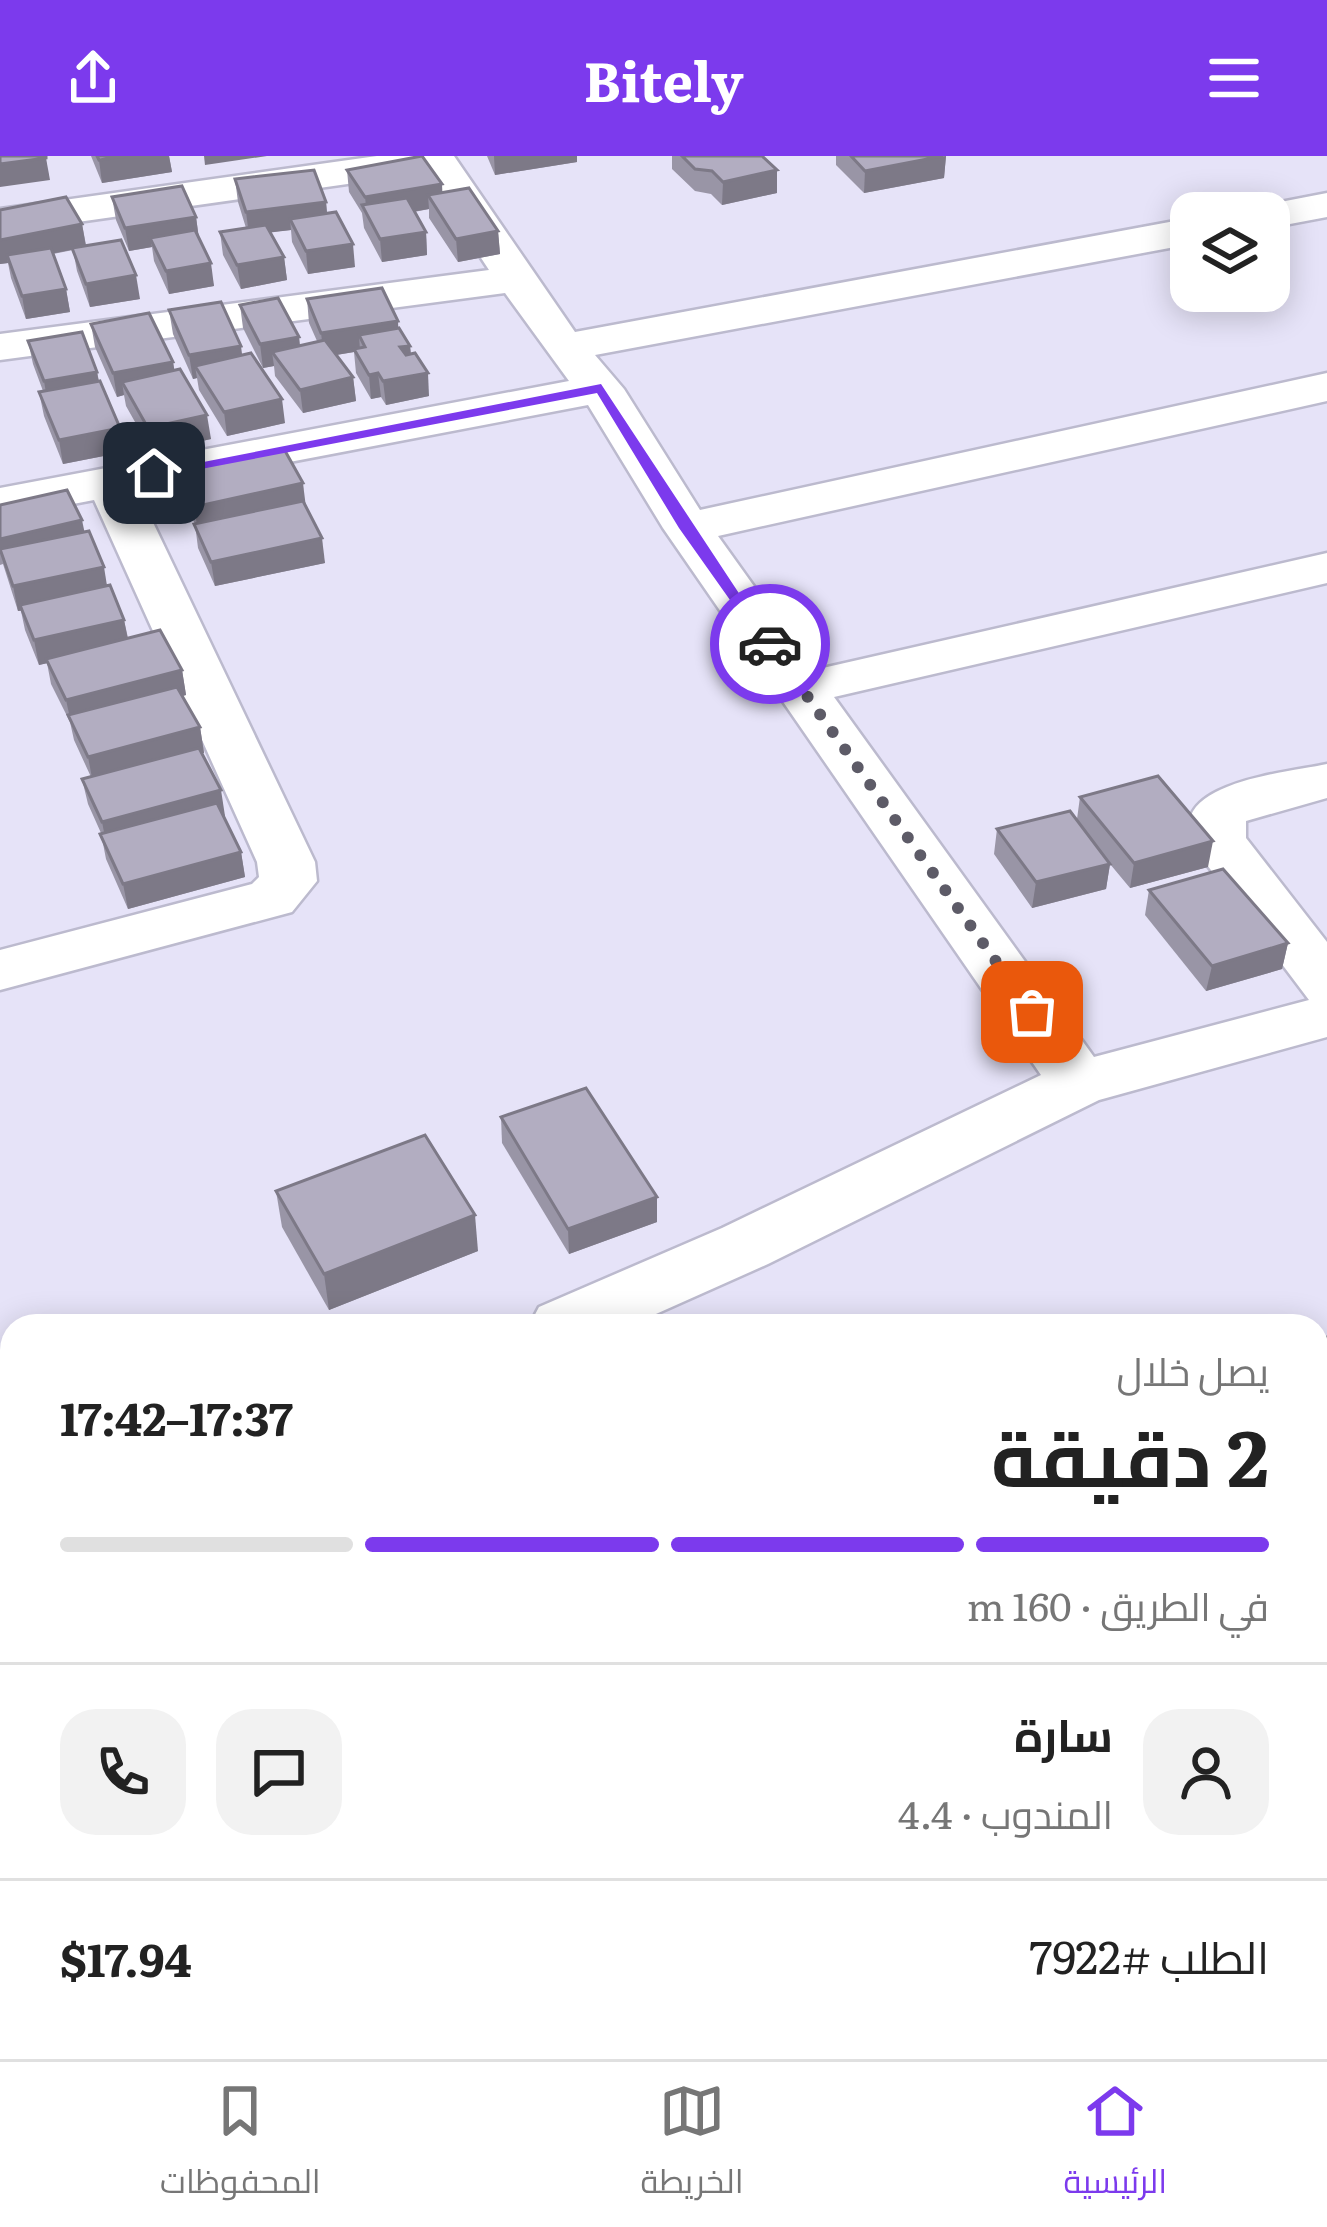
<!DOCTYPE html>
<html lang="ar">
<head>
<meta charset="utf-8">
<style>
	:root { --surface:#fff; --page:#f2f2f2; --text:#222; --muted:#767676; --line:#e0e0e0; --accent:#7c3aed }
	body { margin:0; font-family:Literata,Cairo,serif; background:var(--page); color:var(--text); direction:rtl; height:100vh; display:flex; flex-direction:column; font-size:45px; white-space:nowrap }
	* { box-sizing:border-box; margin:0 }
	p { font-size:39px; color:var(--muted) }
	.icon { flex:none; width:66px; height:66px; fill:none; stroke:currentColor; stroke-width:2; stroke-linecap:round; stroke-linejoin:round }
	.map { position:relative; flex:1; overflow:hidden; direction:ltr }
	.details { position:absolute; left:0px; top:1158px; width:1329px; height:747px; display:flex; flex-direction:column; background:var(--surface); border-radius:36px 36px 0 0; box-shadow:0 6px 30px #0003; direction:rtl }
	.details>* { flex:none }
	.controls { position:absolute; left:1170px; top:36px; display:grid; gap:24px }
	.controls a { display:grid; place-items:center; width:120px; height:120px; border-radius:24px; background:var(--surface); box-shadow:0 6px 30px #0003; font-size:60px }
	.pin { position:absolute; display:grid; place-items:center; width:102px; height:102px; color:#fff; margin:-51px; border-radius:24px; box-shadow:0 6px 18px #0006 }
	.courier { position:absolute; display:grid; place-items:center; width:120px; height:120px; margin:-60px; border:9px solid #7c3aed; border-radius:50%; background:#fff; color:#222; box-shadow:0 3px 15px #0007 }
	.overview em { font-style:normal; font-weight:700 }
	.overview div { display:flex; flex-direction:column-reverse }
	.overview { display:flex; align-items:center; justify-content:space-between; height:204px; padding:0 60px }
	h1 { font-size:78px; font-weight:700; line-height:90px }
	.bar { display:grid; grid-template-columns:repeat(4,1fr); gap:18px 12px; align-content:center; height:144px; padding:0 60px }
	.bar i { height:15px; border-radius:9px; background:var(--line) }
	.bar .selected { background:var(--accent) }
	.bar p { grid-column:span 4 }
	.line { display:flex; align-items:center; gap:30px; padding:0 60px; border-top:3px solid var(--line) }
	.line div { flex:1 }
	.round { display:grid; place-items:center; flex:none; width:126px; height:126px; border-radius:36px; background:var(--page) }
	header { display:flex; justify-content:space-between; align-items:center; height:156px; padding:0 60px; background:var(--accent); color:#fff; font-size:54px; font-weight:700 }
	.tab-bar { display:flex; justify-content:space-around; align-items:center; height:168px; border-top:3px solid var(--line); background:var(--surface); font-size:33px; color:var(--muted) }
	.tab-bar a { display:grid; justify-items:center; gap:6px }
	.tab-bar .selected { color:var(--accent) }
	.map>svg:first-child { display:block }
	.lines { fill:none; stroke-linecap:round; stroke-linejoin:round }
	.street-casing { stroke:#bcbace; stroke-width:5 }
	.street { fill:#fff; fill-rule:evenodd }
	.wall { fill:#9995a6 }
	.shaded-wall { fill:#7d7987 }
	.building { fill:#b2adc1; stroke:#7d7987; stroke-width:3 }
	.route { fill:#7c3aed }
	.done { stroke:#5d5b67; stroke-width:12; stroke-dasharray:0 21.6 }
</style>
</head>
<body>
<header><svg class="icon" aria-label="menu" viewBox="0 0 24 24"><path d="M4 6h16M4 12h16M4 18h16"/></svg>Bitely<svg class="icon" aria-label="share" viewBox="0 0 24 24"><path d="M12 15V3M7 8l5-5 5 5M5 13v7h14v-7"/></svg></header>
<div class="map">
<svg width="1327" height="1903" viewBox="0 0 1327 1903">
	<rect width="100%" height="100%" fill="#e6e3f8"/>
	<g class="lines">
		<defs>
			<g id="street">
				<path d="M377,0H454L575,176L1191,62V88L595,199L624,233L700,354L1327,217V245L718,380L814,514L1327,397V427L834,541L1094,901L1309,844L1198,697C1153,627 1286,617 1327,608V642L1246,665V682L1327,786V881L1099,944L768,1108L629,1170H529L539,1151L722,1072L1041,919L663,372L588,249L138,335L315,706L317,725L292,756L0,834V794L252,728L259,721L257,706L94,344L0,362V332L569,225L505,137L0,204V178L489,114L425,17L0,77V53Z"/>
				<path d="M1327,37V61L1269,72V57H1250L1254,51Z"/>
				<path d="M12,1589V1662L0,1666V1594Z"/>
			</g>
		</defs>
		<!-- street casing -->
		<use href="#street" class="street-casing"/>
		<!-- street -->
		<use href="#street" class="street"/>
	</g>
	<!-- wall -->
	<g class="wall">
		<path d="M91,0H169L172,16L102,27Z"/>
		<path d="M487,0H577V6L495,19Z"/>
		<path d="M672,0H762L777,14V37L722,49L711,38L695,35L672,13Z"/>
		<path d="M836,0H946L944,22L864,37L836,9Z"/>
		<path d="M347,14L442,28V37L498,75L500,98L458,106L429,62V53L414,56L426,76L427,99L382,106L364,72L362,57L349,36Z"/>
		<path d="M235,23L326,46L327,57L355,111L308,118L292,86L291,74L270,76L284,101L287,124L241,133L223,99L220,76L246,72L238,46Z"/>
		<path d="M112,41L196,61L199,82L214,130L169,138L154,105L152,91L129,95L116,64Z"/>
		<path d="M0,54L82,68L86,89L140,143L90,151L77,115L73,94L53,98L66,133L70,156L26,163L11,122L8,107L0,108Z"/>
		<path d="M307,143L398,165V172L410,190L411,198L429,240L386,249L381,241L371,243L356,217L354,196L336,199L353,221L356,245L303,257L275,220L274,210L263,212L243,172L240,149L299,181L300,190L317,185L309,167Z"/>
		<path d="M169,154L242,199L285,267L227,280L199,234L197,222L193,223L173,178Z"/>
		<path d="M91,168L173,206L174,214L211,283L152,296L126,250L124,239L117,241L95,191Z"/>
		<path d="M28,185L97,216L99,225L120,272L124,296L63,308L44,260L39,236L43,235L33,208Z"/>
		<path d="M177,315L306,351L325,407L215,430L198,392L195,368L181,339Z"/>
		<path d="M0,349L85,376L107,430L124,464L128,482L182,514L186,539L182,540L200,571L204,597H202L224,660L241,696L245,721L128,753L106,703L101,677L88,648L82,623L91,621L74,584L70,566L51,528L47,507L39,509L25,474L21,455H18L3,408L0,409Z"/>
		<path d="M1080,641L1208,711L1130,732L1110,708L1106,733L1032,752L994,698L997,673L1077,663Z"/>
		<path d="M1149,734L1288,787L1282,813L1206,835L1145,759Z"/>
		<path d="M501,961L657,1041V1066L569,1098L502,987Z"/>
		<path d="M276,1035L478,1095L329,1154L282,1071Z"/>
		<path d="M1327,1181V1253L1317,1240V1185Z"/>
	</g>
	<!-- shaded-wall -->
	<g class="shaded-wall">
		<path d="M127,0H169L172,16L102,27L99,4Z"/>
		<path d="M204,0H267L205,9Z"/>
		<path d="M494,0H577V6L495,19Z"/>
		<path d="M946,0L944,22L864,37L865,15Z"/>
		<path d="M46,2L50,24L0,31V8Z"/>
		<path d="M777,14V37L722,49L723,26Z"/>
		<path d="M442,28L443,50L428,39L429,53L369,63L367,59L365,41Z"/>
		<path d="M326,46L328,69L290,63L291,74L249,79L246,56Z"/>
		<path d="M196,61L199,84L150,82L152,91L129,95L125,72Z"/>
		<path d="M82,68L86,91L9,106L7,99L8,107L0,108V84Z"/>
		<path d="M498,75L500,98L458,106L456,83Z"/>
		<path d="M426,76L427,99L382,106L380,83Z"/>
		<path d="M353,88L355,111L308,118L306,95Z"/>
		<path d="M284,101L287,124L241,133L237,109Z"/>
		<path d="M211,107L214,130L169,138L166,115Z"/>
		<path d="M136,119L140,143L90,151L86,128Z"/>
		<path d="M66,133L70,156L26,163L22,140Z"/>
		<path d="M398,165L399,189L359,179L360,195L324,201L321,177Z"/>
		<path d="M299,181L301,205L272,196L274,210L263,212L260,188Z"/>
		<path d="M241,190L244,214L195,210L197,222L193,223L189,199Z"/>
		<path d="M410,190L412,213L400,191Z"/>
		<path d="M173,206L177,229L122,226L124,239L117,241L113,217Z"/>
		<path d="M97,216L101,239L48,249L44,225Z"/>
		<path d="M378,217L381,241L371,243L369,219Z"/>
		<path d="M428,217L429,240L386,249L383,225Z"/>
		<path d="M353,221L356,245L303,257L300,234Z"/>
		<path d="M282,243L285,267L227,280L224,256Z"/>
		<path d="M207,259L211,283L152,296L148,272Z"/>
		<path d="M120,272L124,296L63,308L59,284Z"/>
		<path d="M303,327L306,352L198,375L194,351Z"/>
		<path d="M82,364L87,388L0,395V383Z"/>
		<path d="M322,382L325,407L215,430L211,406Z"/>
		<path d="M104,411L108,436L18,455L13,430Z"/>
		<path d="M124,464L129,489L39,509L34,484Z"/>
		<path d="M182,514L186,539L73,569L70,562L66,544Z"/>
		<path d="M200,571L204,597L93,627L88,601Z"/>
		<path d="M221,634L225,660L107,691L102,666Z"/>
		<path d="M1213,685L1208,711L1130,732L1134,707Z"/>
		<path d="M241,696L245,721L128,753L123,728Z"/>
		<path d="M1110,708L1106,733L1032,752L1036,726Z"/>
		<path d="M1288,787L1282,813L1206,835L1212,810Z"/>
		<path d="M657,1041V1066L569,1098L568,1073Z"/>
		<path d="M475,1059L478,1095L329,1154L324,1118Z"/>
	</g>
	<!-- building -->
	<g class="building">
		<path d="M0,0H46V2L0,8Z"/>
		<path d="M97,0H127L99,4Z"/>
		<path d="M422,0L442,28L365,41L347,14Z"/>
		<path d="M682,0H762L777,14L723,26L712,15L695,13Z"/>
		<path d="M851,0H943L865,15Z"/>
		<path d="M314,14L326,46L246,56L235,23Z"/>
		<path d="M182,30L196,61L125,72L112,41Z"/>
		<path d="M469,32L498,75L456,83L428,39Z"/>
		<path d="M66,41L82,68L0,84V54Z"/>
		<path d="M407,42L426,76L380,83L362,49Z"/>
		<path d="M336,56L353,88L306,95L290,63Z"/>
		<path d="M266,69L284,101L237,109L220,76Z"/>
		<path d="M195,74L211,107L166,115L150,82Z"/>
		<path d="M121,84L136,119L86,128L72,92Z"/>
		<path d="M51,92L66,133L22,140L7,99Z"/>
		<path d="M382,132L398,165L321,177L307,143Z"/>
		<path d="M278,142L299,181L260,188L240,149Z"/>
		<path d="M221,146L241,190L189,199L169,154Z"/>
		<path d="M149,157L173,206L113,217L91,168Z"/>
		<path d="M399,172L410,190L400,191L406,199L415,197L428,217L383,225L378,217L369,219L354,193L365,191L359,179Z"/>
		<path d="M82,176L97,216L44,225L28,185Z"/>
		<path d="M325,184L353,221L300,234L272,196Z"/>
		<path d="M251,197L282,243L224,256L195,210Z"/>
		<path d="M180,213L207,259L148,272L122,226Z"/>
		<path d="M100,225L120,272L59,284L39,236Z"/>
		<path d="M284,293L303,327L194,351L177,315Z"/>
		<path d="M67,334L82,364L0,383V349Z"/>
		<path d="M303,345L322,382L211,406L194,368Z"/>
		<path d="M89,375L104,411L13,430L0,393Z"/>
		<path d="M110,429L124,464L34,484L20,449Z"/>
		<path d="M160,474L182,514L66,544L46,503Z"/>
		<path d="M177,531L200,571L88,601L68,559Z"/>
		<path d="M199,592L221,634L102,666L82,623Z"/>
		<path d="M1158,620L1213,685L1134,707L1080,641Z"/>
		<path d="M217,647L241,696L123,728L100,678Z"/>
		<path d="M1070,655L1110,708L1036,726L997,673Z"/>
		<path d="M1223,713L1288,787L1212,810L1149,734Z"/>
		<path d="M586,932L657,1041L568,1073L501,961Z"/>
		<path d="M425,979L475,1059L324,1118L276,1035Z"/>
		<path d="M1327,1181V1204L1317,1192V1185Z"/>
	</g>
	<!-- route -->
	<path class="route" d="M601,228L775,492H764L679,372L597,237L154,322L147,317Z"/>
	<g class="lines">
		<!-- done -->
		<path class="done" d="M770,488L1032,856"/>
	</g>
</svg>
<div class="controls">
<a><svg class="icon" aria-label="layers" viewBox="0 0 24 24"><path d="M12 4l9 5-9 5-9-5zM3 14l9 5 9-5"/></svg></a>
</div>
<div class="pin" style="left:1032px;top:856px;background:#ea580c"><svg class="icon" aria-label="bag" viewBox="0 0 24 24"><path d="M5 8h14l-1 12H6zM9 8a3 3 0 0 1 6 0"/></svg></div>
<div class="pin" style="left:154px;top:317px;background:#1f2937"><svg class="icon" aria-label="home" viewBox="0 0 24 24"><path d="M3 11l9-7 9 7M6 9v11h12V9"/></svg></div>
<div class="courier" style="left:770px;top:488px"><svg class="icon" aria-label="car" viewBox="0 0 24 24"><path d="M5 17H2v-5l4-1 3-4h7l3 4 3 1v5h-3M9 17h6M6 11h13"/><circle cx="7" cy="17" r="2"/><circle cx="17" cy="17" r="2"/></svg></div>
<section class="details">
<div class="overview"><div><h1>2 دقيقة</h1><p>يصل خلال</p></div><em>17:37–17:42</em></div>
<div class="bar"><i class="selected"></i><i class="selected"></i><i class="selected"></i><i></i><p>في الطريق · 160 m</p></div>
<div class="line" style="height:216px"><a class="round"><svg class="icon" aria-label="person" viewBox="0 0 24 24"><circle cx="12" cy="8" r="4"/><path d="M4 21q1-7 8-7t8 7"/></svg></a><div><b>سارة</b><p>المندوب · 4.4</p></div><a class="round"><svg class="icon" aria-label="chat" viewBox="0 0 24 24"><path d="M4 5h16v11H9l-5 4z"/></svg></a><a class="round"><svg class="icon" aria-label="phone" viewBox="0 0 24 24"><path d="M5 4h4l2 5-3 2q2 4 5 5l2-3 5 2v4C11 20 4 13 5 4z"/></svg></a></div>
<div class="line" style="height:156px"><div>الطلب #7922</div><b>$17.94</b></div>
</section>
</div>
<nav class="tab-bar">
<a class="selected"><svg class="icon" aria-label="home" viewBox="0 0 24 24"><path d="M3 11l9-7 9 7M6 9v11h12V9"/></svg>الرئيسية</a>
<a><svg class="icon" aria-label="map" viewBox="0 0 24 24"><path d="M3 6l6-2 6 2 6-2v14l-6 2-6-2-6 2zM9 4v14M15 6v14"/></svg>الخريطة</a>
<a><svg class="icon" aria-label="saved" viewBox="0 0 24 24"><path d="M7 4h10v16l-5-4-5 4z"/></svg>المحفوظات</a>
</nav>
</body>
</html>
